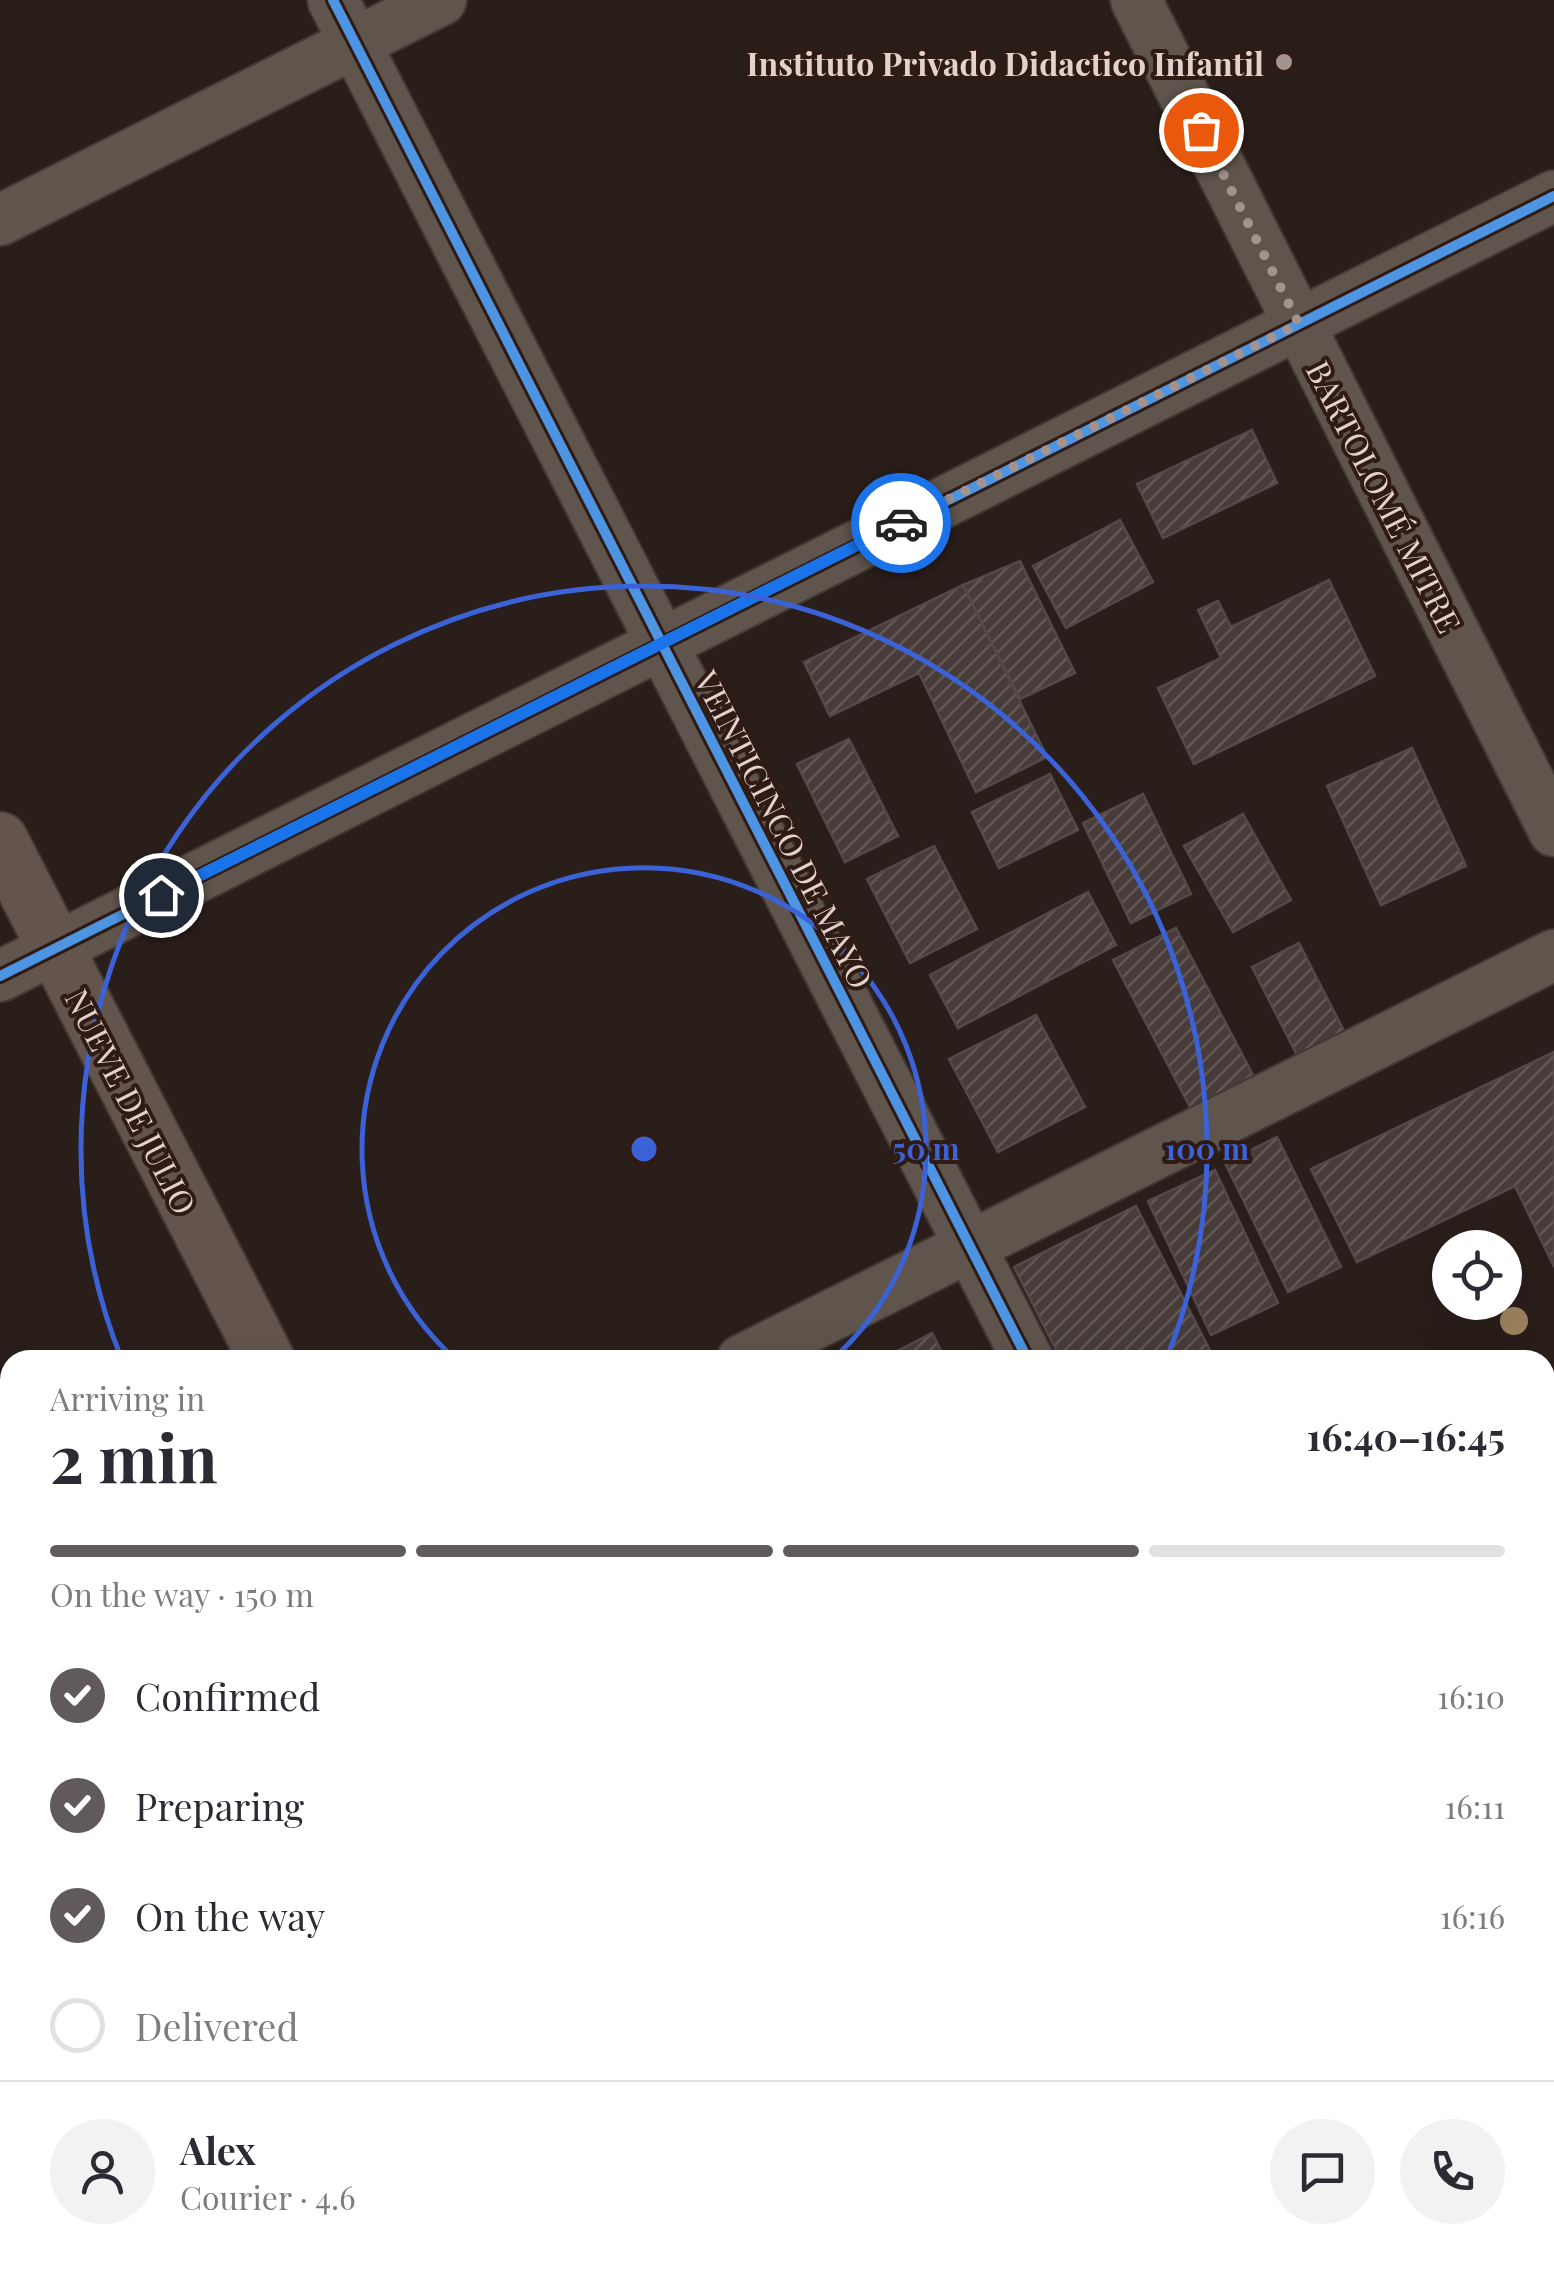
<!DOCTYPE html>
<html lang="en">
<head>
<meta charset="utf-8">
<style>
	:root { --surface:#fff; --page:#f2f2f3; --text:#2b2b33; --muted:#7c7c81; --line:#e1e1e2; --accent:#615a5c }
	body { margin:0; font-family:"Playfair Display",serif; background:var(--page); color:var(--text); height:100vh; display:flex; flex-direction:column; font-size:38px; white-space:nowrap }
	* { box-sizing:border-box; margin:0 }
	p { font-size:32px; color:var(--muted) }
	.icon { flex:none; width:55px; height:55px; fill:none; stroke:currentColor; stroke-width:2; stroke-linecap:round; stroke-linejoin:round }
	.map { position:relative; flex:1; overflow:hidden }
	.sheet { position:absolute; left:0px; top:1350px; width:1555px; height:930px; display:flex; flex-direction:column; background:var(--surface); border-radius:30px 30px 0 0; box-shadow:0 10px 40px #0002 }
	.sheet>* { flex:none }
	.controls { position:absolute; left:1432px; top:1230px; display:grid; gap:20px }
	.controls a { display:grid; place-items:center; width:90px; height:90px; border-radius:50%; background:var(--surface); box-shadow:0 10px 40px #0002; font-size:50px }
	.pin { position:absolute; display:grid; place-items:center; width:85px; height:85px; color:#fff; margin:-42px; border:5px solid #fff; border-radius:50%; box-shadow:0 2px 10px #0007 }
	.courier { position:absolute; display:grid; place-items:center; width:100px; height:100px; margin:-50px; border:8px solid #1a73e8; border-radius:50%; background:#fff; color:#222; box-shadow:0 2px 12px #0007 }
	.summary em { font-style:normal; font-weight:700 }
	.summary div { display:flex; flex-direction:column-reverse }
	.summary { display:flex; align-items:center; justify-content:space-between; height:170px; padding:0 50px }
	h1 { font-size:65px; font-weight:700; line-height:75px }
	.bar { display:grid; grid-template-columns:repeat(4,1fr); gap:15px 10px; align-content:center; height:120px; padding:0 50px }
	.bar i { height:12px; border-radius:8px; background:var(--line) }
	.bar .on { background:var(--accent) }
	.bar p { grid-column:span 4 }
	.line { display:flex; align-items:center; gap:25px; padding:0 50px; border-top:2px solid var(--line) }
	.line div { flex:1 }
	.round { display:grid; place-items:center; flex:none; width:105px; height:105px; border-radius:52px; background:var(--page) }
	ol { padding:0 50px; list-style:none }
	li { display:flex; align-items:center; gap:30px; height:110px }
	li p { margin-inline-start:auto }
	li .icon { padding:10px; border-radius:50%; background:var(--accent); color:#fff; stroke-width:4 }
	li:last-child { color:var(--muted) }
	li i { width:55px; height:55px; border:5px solid var(--line); border-radius:50% }
	.map>svg:first-child { display:block }
	.park { fill:url(#park-dots) }
	.building { fill:url(#building-hatch); stroke:#544948; stroke-width:2.5 }
	.lines { fill:none; stroke-linecap:round; stroke-linejoin:round }
	.minor-casing { stroke:#423835; stroke-width:54 }
	.major-casing { stroke:#423835; stroke-width:59 }
	.minor { stroke:#60554d; stroke-width:50 }
	.major { stroke:#64554c; stroke-width:55 }
	.cycleway-casing { stroke:#301a14; stroke-width:16 }
	.cycleway { stroke:#4d94e3; stroke-width:10 }
	.tree { fill:#9d845f }
	.done { stroke:#a2938f; stroke-width:10; stroke-dasharray:0 18 }
	.route { stroke:#1a73e8; stroke-width:12 }
	.ring { fill:none; stroke:#3b62d6; stroke-width:5 }
	.poi-dot { fill:#a2938f; stroke:#301a14; stroke-width:4 }
	.labels { text-anchor:middle; dominant-baseline:central; stroke-width:8; stroke-linejoin:round; paint-order:stroke }
	.poi-label { font-size:32px; font-weight:bold; fill:#e2d2ce; stroke:#301a14; text-anchor:end }
	.street-label { font-size:32px; fill:#e2d2ce; stroke:#301a14 }
	.centre { fill:#3b62d6; stroke:#301a14; stroke-width:5 }
	.ring-label { font-size:30px; text-anchor:middle; font-weight:bold; fill:#3b62d6; stroke:#301a14; stroke-width:8; stroke-linejoin:round; paint-order:stroke }
</style>
</head>
<body>
<div class="map">
<svg width="1554" height="2280" viewBox="0 0 1554 2280">
	<defs>
		<pattern id="park-dots" width="8" height="8" patternUnits="userSpaceOnUse" patternTransform="scale(2.5)"><rect width="8" height="8" fill="#3d2f17"/><path d="M2 2h.1M6 6h.1" fill="none" stroke="#594c38" stroke-width="1.8" stroke-linecap="round"/></pattern>
		<pattern id="building-hatch" width="6" height="6" patternUnits="userSpaceOnUse" patternTransform="scale(2.5)"><rect width="6" height="6" fill="#473c3a"/><path d="M-1 1l2-2M0 6l6-6M5 7l2-2" fill="none" stroke="#615755"/></pattern>
	</defs>
	<rect width="100%" height="100%" fill="#2a1e1a"/>
	<!-- park -->
	<g class="park">
		<path d="M1554,1751V1875L1545,1879V1756Z"/>
		<path d="M514,2270H683L682,2280H495Z"/>
	</g>
	<!-- building -->
	<g class="building">
		<path d="M1252,430L1277,483L1163,538L1137,484Z"/>
		<path d="M1120,520L1153,582L1066,628L1033,566Z"/>
		<path d="M1020,561L1075,673L1020,699L963,585Z"/>
		<path d="M1329,580L1375,676L1194,764L1158,688L1221,658L1198,610L1218,601L1231,627Z"/>
		<path d="M963,585L1047,757L976,792L919,673L830,716L804,662Z"/>
		<path d="M849,739L898,836L845,862L797,764Z"/>
		<path d="M1412,748L1466,866L1381,905L1327,786Z"/>
		<path d="M1050,774L1078,830L999,868L972,812Z"/>
		<path d="M1143,794L1191,894L1131,923L1083,823Z"/>
		<path d="M1243,814L1291,900L1233,932L1184,846Z"/>
		<path d="M934,846L977,929L910,963L867,879Z"/>
		<path d="M1088,892L1116,945L958,1028L930,975Z"/>
		<path d="M1176,928L1254,1077L1191,1109L1113,960Z"/>
		<path d="M1299,943L1347,1037L1300,1061L1252,967Z"/>
		<path d="M1036,1015L1085,1107L998,1152L949,1059Z"/>
		<path d="M1554,1052V1267L1515,1186L1357,1262L1311,1169Z"/>
		<path d="M1277,1137L1341,1267L1288,1292L1225,1163Z"/>
		<path d="M1215,1170L1278,1303L1211,1335L1148,1201Z"/>
		<path d="M1136,1206L1214,1358L1061,1360L1014,1267Z"/>
		<path d="M932,1333L946,1360H880Z"/>
		<path d="M997,2270H1077L1081,2280H1002Z"/>
		<path d="M1297,2270H1398L1380,2280H1302Z"/>
	</g>
	<g class="lines">
		<defs>
			<g id="minor">
				<path d="M333,0L1028,1360"/>
				<path d="M1136,0L1554,831"/>
				<path d="M0,220L441,0"/>
				<path d="M0,976L1554,196"/>
				<path d="M742,1360L1554,955"/>
				<path d="M0,1733L10,1728"/>
				<path d="M1485,2270L1490,2280"/>
			</g>
			<g id="major">
				<path d="M0,840L267,1360"/>
				<path d="M1545,1732L1554,1727"/>
				<path d="M1545,1910L1554,1905"/>
				<path d="M731,2270L736,2280"/>
				<path d="M458,2280L479,2270"/>
				<path d="M801,2280L821,2270"/>
			</g>
		</defs>
		<!-- minor casing -->
		<use href="#minor" class="minor-casing"/>
		<!-- major casing -->
		<use href="#major" class="major-casing"/>
		<!-- minor -->
		<use href="#minor" class="minor"/>
		<!-- major -->
		<use href="#major" class="major"/>
		<defs>
			<g id="cycleway">
				<path d="M333,0L1028,1360"/>
				<path d="M0,976L1554,196"/>
			</g>
		</defs>
		<!-- cycleway casing -->
		<use href="#cycleway" class="cycleway-casing"/>
		<!-- cycleway -->
		<use href="#cycleway" class="cycleway"/>
	</g>
	<!-- trees -->
	<circle class="tree" cx="1514" cy="1321" r="14"/>
	<g class="lines">
		<!-- done -->
		<path class="done" d="M901,523L1299,324L1201,130"/>
		<!-- route -->
		<path class="route" d="M161,895L901,523"/>
	</g>
	<!-- distance rings -->
	<g class="ring">
		<path d="M455 1359A282 282 0 1 1 833 1359"/>
		<path d="M122 1360A563 563 0 1 1 1166 1360"/>
	</g>
	<!-- markers -->
	<circle class="poi-dot" cx="1284" cy="62" r="10"/>
	<g class="labels">
		<!-- poi labels -->
		<g class="poi-label">
			<text x="1264" y="62">Instituto Privado Didactico Infantil</text>
		</g>
		<!-- street labels -->
		<g class="street-label">
			<text transform="translate(1385 496) rotate(63)">BARTOLOMÉ MITRE</text>
			<text transform="translate(785 829) rotate(63)">VEINTICINCO DE MAYO</text>
			<text transform="translate(132 1101) rotate(63)">NUEVE DE JULIO</text>
		</g>
	</g>
	<circle cx="644" cy="1149" r="15" class="centre"/>
	<g class="ring-label">
		<text x="926" y="1160">50 m</text>
		<text x="1207" y="1160">100 m</text>
	</g>
</svg>
<div class="controls">
<a><svg class="icon" aria-label="locate" viewBox="0 0 24 24"><circle cx="12" cy="12" r="6"/><path d="M12 2v4M12 18v4M2 12h4M18 12h4"/></svg></a>
</div>
<div class="pin" style="left:1201px;top:130px;background:#ea580c"><svg class="icon" aria-label="bag" viewBox="0 0 24 24"><path d="M5 8h14l-1 12H6zM9 8a3 3 0 0 1 6 0"/></svg></div>
<div class="pin" style="left:161px;top:895px;background:#1f2937"><svg class="icon" aria-label="home" viewBox="0 0 24 24"><path d="M3 11l9-7 9 7M6 9v11h12V9"/></svg></div>
<div class="courier" style="left:901px;top:523px"><svg class="icon" aria-label="car" viewBox="0 0 24 24"><path d="M5 17H2v-5l4-1 3-4h7l3 4 3 1v5h-3M9 17h6M6 11h13"/><circle cx="7" cy="17" r="2"/><circle cx="17" cy="17" r="2"/></svg></div>
<section class="sheet">
<div class="summary"><div><h1>2 min</h1><p>Arriving in</p></div><em>16:40–16:45</em></div>
<div class="bar"><i class="on"></i><i class="on"></i><i class="on"></i><i></i><p>On the way · 150 m</p></div>
<ol>
<li><svg class="icon" aria-label="check" viewBox="0 0 24 24"><path d="M5 12l5 5 9-10"/></svg>Confirmed<p>16:10</p></li>
<li><svg class="icon" aria-label="check" viewBox="0 0 24 24"><path d="M5 12l5 5 9-10"/></svg>Preparing<p>16:11</p></li>
<li><svg class="icon" aria-label="check" viewBox="0 0 24 24"><path d="M5 12l5 5 9-10"/></svg>On the way<p>16:16</p></li>
<li><i></i>Delivered</li>
</ol>
<div class="line" style="height:180px"><a class="round"><svg class="icon" aria-label="person" viewBox="0 0 24 24"><circle cx="12" cy="8" r="4"/><path d="M4 21q1-7 8-7t8 7"/></svg></a><div><b>Alex</b><p>Courier · 4.6</p></div><a class="round"><svg class="icon" aria-label="chat" viewBox="0 0 24 24"><path d="M4 5h16v11H9l-5 4z"/></svg></a><a class="round"><svg class="icon" aria-label="phone" viewBox="0 0 24 24"><path d="M5 4h4l2 5-3 2q2 4 5 5l2-3 5 2v4C11 20 4 13 5 4z"/></svg></a></div>
</section>
</div>
</body>
</html>
